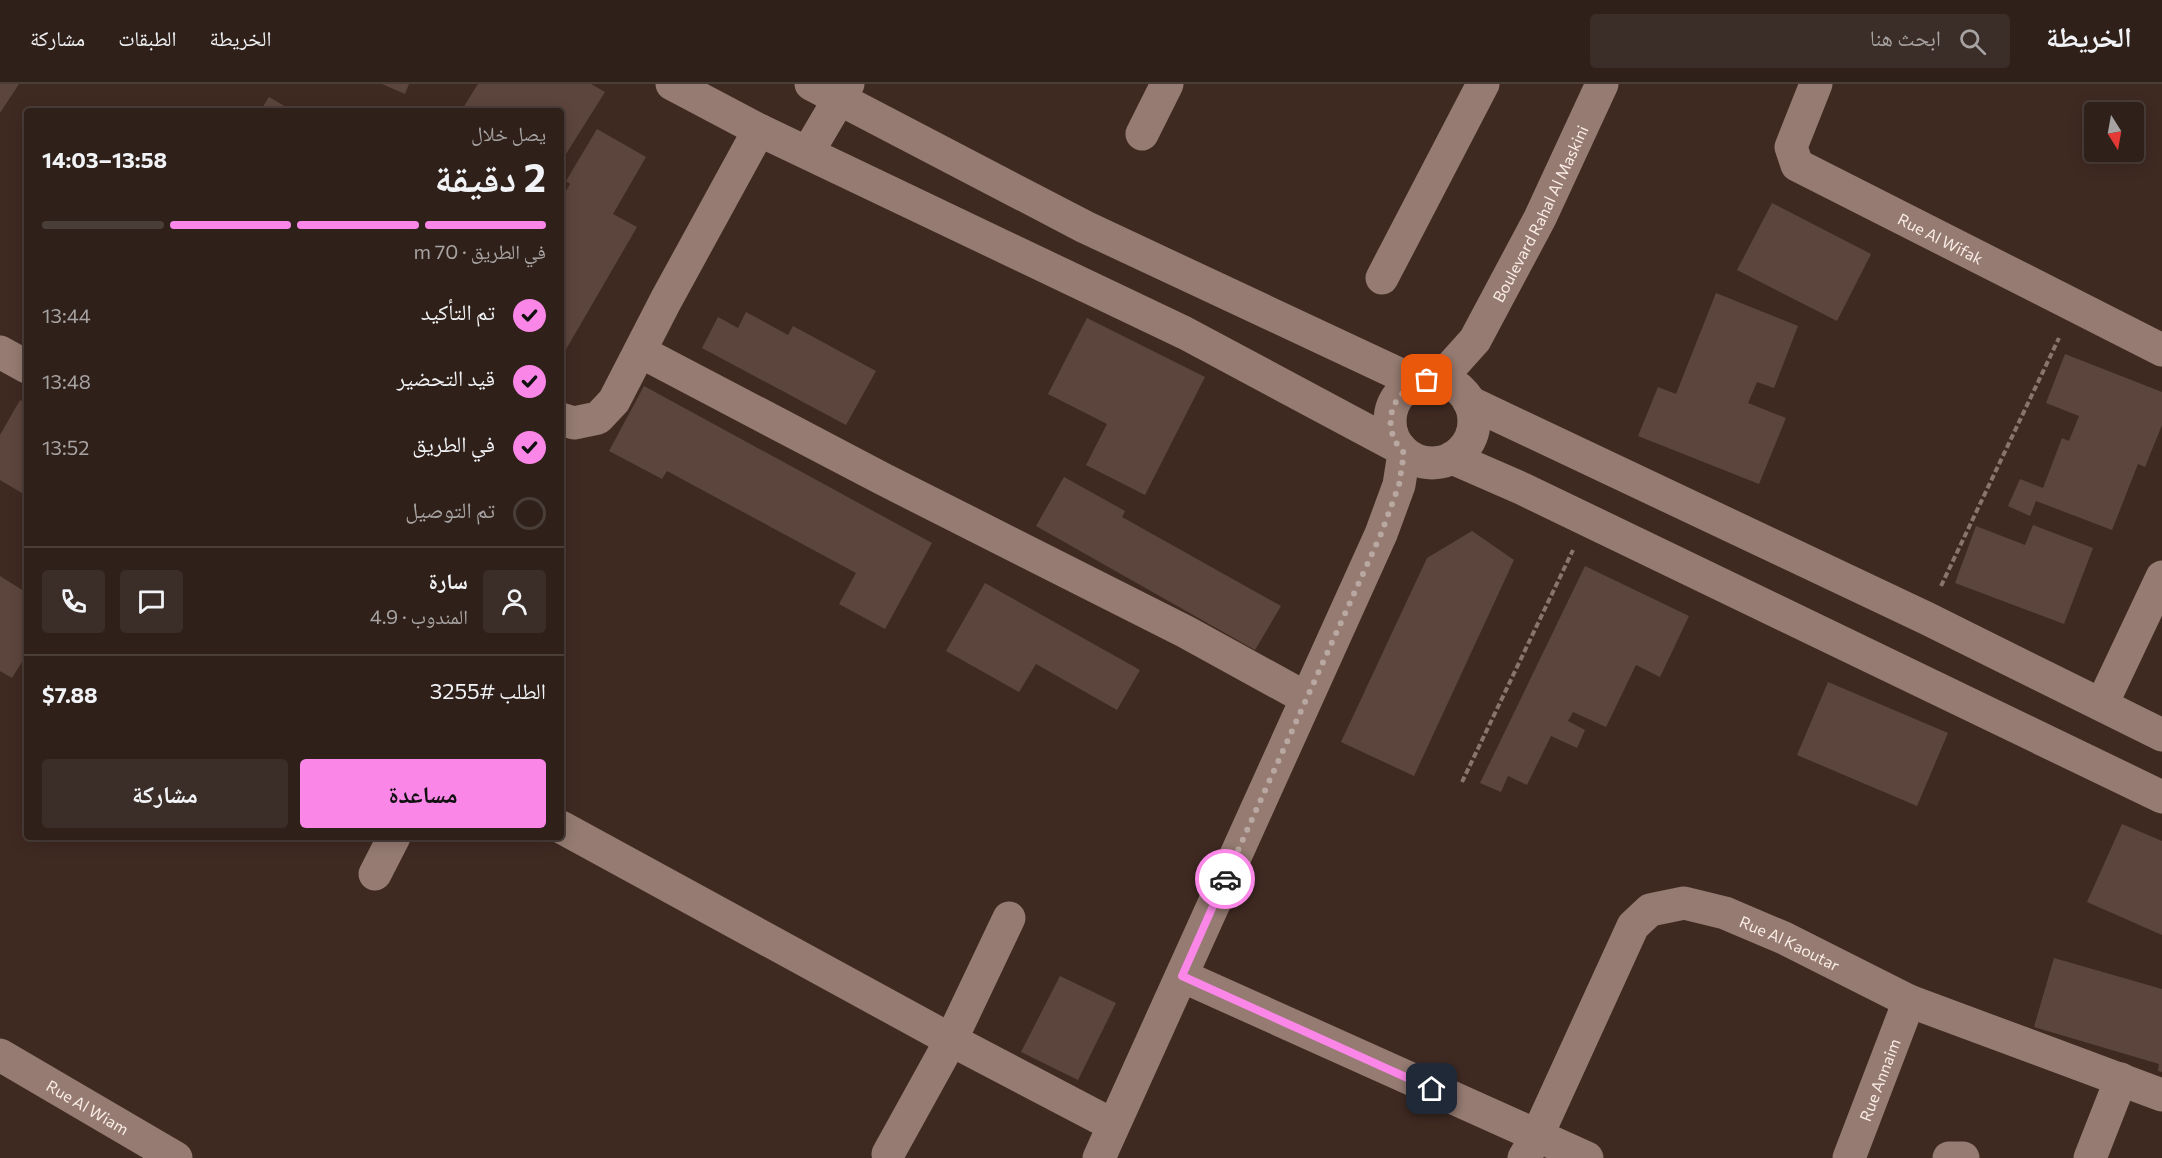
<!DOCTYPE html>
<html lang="ar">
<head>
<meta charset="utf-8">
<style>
	:root { --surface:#2f201a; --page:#3b2d27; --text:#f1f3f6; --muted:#a7a3a2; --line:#4a3e39; --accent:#fa87e7 }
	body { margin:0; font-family:Commissioner,"Noto Naskh Arabic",sans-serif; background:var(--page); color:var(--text); direction:rtl; height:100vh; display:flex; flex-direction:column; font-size:22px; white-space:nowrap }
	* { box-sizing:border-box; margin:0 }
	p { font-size:20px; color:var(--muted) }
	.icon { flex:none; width:33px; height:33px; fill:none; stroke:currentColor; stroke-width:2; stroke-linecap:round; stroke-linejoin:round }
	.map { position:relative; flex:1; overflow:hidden; direction:ltr }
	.panel { position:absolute; left:24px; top:24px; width:540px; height:732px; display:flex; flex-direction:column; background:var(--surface); border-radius:6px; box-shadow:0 3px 15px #0003,0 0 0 2px var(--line); direction:rtl }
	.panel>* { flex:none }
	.needle { width:39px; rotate:169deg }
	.fabs { position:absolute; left:2084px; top:18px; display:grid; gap:12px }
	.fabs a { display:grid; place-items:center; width:60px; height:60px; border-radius:6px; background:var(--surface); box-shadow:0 3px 15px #0003,0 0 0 2px var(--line); font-size:30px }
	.pin { position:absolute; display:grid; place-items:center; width:51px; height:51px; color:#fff; margin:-26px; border-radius:12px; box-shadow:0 3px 9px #0006 }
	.courier { position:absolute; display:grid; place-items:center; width:60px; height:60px; margin:-30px; border:4px solid #fa87e7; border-radius:50%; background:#fff; color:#222; box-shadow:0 2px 8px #0007 }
	.headline em { font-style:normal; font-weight:700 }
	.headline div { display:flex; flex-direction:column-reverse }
	.headline { display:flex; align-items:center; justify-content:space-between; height:102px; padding:0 18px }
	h1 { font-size:39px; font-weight:700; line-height:45px }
	.bar { display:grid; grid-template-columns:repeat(4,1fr); gap:9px 6px; align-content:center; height:72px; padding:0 18px }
	.bar i { height:8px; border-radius:4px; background:var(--line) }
	.bar .current { background:var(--accent) }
	.bar p { grid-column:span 4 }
	.line { display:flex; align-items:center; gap:15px; padding:0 18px; border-top:2px solid var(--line) }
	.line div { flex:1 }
	.round { display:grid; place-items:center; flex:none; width:63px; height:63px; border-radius:6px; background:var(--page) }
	ol { padding:0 18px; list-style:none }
	li { display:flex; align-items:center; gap:18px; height:66px }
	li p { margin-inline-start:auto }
	li .icon { padding:6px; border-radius:50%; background:var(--accent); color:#111; stroke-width:4 }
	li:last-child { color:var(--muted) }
	li i { width:33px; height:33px; border:3px solid var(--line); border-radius:50% }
	.button { display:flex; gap:12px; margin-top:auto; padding:12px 18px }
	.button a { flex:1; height:69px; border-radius:6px; background:var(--accent); color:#111; font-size:24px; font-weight:700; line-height:69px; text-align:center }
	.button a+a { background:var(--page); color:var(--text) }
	header { display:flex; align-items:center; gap:36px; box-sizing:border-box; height:84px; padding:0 30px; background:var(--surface); border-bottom:2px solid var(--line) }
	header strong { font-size:28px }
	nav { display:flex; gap:33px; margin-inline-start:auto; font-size:21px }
	.search { width:420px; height:54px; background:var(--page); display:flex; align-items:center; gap:15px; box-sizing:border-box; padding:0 21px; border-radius:6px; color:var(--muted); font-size:22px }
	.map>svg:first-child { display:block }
	.building { fill:#5c453c }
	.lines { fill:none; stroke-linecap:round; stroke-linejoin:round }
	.path { stroke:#87756e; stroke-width:4; stroke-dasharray:6 3; stroke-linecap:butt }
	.minor { stroke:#957b72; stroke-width:33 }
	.done { stroke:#b9a8a1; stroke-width:6; stroke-dasharray:0 10.8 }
	.route { stroke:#fa87e7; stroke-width:8 }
	.labels { text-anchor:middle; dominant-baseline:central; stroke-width:5; stroke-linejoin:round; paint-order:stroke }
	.street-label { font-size:16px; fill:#faece6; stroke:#342018 }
</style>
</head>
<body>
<header>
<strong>الخريطة</strong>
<div class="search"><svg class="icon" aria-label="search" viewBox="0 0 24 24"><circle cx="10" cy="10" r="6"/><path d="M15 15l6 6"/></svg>ابحث هنا</div>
<nav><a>الخريطة</a><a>الطبقات</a><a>مشاركة</a></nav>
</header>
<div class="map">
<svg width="2162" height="1074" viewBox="0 0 2162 1074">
	<rect width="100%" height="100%" fill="#3f2a22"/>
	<!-- building -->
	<g class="building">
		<path d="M0,0H19L0,29Z"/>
		<path d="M382,0H409L405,10Z"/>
		<path d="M478,0H591L605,8L561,78V27H461Z"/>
		<path d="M269,13L293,27H260Z"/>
		<path d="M597,45L646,73L613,130L637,143L561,274V115L570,100L566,97Z"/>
		<path d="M1772,119L1871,170L1837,237L1737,186Z"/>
		<path d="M1716,209L1798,242L1774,304L1757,298L1748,319L1786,334L1759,400L1638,352L1658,303L1676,310Z"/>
		<path d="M746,228L788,251L793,242L876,287L846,341L702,264L718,233L738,244Z"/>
		<path d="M1087,234L1205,293L1145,411L1086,381L1107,340L1048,310Z"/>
		<path d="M2065,270L2162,308V341L2145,383L2138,380L2112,446L2036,417L2030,432L2008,422L2020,395L2043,404L2062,354L2069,357L2079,332L2046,319Z"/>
		<path d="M644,302L932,459L885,545L839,520L856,489L667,387L662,395L609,367Z"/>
		<path d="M20,316L27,320V412L0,396V351Z"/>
		<path d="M1064,393L1125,427L1122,433L1281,522L1255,566L1036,442Z"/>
		<path d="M2033,441L2093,464L2064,540L1955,499L1976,442L2025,461Z"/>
		<path d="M1472,447L1514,476L1414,692L1341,658L1427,474Z"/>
		<path d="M1585,482L1689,532L1660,593L1636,581L1606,643L1573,628L1568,637L1585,646L1577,664L1551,652L1527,701L1508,692L1501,708L1480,699Z"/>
		<path d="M0,492L27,509V570L12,594L0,587Z"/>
		<path d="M985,499L1140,586L1117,626L1036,580L1019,608L946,567Z"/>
		<path d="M1828,598L1948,649L1917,722L1797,671Z"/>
		<path d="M2122,740L2162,757V851L2087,818Z"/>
		<path d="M2054,874L2162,905V988L2158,987L2159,980L2034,943Z"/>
		<path d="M1060,892L1116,919L1078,996L1021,968Z"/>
	</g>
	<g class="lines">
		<!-- path -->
		<g class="path">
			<path d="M1941,502L2059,254"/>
			<path d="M1462,698L1573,466"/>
		</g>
		<!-- minor -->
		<g class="minor">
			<path d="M672,0L759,46L1185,249L1400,364"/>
			<path d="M811,0L1085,143L1416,298"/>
			<path id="s1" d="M1816,0L1791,63L1797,81L2162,266"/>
			<path d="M1142,50L1167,0"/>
			<path d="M808,68L848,0"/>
			<path d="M1382,194L1483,0"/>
			<path d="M0,268L27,283"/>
			<path d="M641,268L883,395L1186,548L1306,614"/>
			<circle cx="1432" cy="337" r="42"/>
			<path id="s2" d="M1439,296L1475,256L1540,134L1602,0"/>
			<path d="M1469,318L1926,534L2162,651"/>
			<path d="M561,335L574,339L598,334L614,317L666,216L759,46"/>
			<path d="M1452,374L1523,405L2162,713"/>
			<path d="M2102,620L2162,493"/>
			<path d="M561,743L951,956L1113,1041"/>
			<path d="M375,790L394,753"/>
			<path d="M1182,892L1587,1074"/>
			<path id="s3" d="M0,971L176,1074"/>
			<path d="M888,1070L951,956L1009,834"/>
			<path d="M1099,1074L1381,450L1399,401L1404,369"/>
			<path id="s4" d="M1524,1074L1537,1052L1633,842L1650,826L1684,819L1725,829L1784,854L1909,917L2162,1011"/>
			<path id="s5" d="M1849,1074L1909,917"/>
			<path d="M1949,1074H1963"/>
			<path d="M2090,1074L2121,995"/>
		</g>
	</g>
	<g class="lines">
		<!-- done -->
		<path class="done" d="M1225,795L1381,450L1399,401L1404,369C1378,342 1392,304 1427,296"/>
		<!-- route -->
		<path class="route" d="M1225,795L1182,892L1432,1005"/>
	</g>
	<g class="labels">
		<!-- street labels -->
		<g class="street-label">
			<text stroke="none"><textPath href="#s2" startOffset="196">Boulevard Rahal Al Maskini</textPath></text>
			<text stroke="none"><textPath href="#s1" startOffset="248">Rue Al Wifak</textPath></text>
			<text stroke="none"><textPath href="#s4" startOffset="428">Rue Al Kaoutar</textPath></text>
			<text stroke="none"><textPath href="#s5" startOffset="84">Rue Annaim</textPath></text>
			<text stroke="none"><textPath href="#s3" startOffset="102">Rue Al Wiam</textPath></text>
		</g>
	</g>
</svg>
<div class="fabs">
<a><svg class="needle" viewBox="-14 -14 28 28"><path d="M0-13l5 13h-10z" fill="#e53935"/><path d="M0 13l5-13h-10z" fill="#a7a3a2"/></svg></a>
</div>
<div class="pin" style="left:1427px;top:296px;background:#ea580c"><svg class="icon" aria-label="bag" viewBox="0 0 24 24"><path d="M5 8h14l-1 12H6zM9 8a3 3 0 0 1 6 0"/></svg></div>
<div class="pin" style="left:1432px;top:1005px;background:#1f2937"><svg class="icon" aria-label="home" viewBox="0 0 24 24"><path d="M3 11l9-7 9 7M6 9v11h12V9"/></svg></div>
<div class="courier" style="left:1225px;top:795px"><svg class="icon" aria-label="car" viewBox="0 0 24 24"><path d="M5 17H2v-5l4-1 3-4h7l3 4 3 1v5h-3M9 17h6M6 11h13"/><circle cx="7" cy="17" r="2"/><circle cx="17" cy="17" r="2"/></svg></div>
<section class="panel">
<div class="headline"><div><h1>2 دقيقة</h1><p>يصل خلال</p></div><em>13:58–14:03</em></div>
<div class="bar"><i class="current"></i><i class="current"></i><i class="current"></i><i></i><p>في الطريق · 70 m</p></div>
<ol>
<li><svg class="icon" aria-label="check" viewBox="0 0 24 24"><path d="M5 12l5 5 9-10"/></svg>تم التأكيد<p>13:44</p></li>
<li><svg class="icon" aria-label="check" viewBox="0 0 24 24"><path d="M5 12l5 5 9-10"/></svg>قيد التحضير<p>13:48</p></li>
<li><svg class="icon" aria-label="check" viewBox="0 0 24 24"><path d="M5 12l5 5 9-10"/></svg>في الطريق<p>13:52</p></li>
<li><i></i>تم التوصيل</li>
</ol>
<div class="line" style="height:108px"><a class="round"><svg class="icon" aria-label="person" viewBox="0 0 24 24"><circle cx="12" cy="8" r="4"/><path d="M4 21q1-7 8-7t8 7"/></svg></a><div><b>سارة</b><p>المندوب · 4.9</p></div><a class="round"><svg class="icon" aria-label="chat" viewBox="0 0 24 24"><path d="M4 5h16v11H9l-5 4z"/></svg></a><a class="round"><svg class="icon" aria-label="phone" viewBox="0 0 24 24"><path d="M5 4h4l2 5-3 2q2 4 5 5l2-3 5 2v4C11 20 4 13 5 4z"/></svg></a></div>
<div class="line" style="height:78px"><div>الطلب #3255</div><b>$7.88</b></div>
<div class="button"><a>مساعدة</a><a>مشاركة</a></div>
</section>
</div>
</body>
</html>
